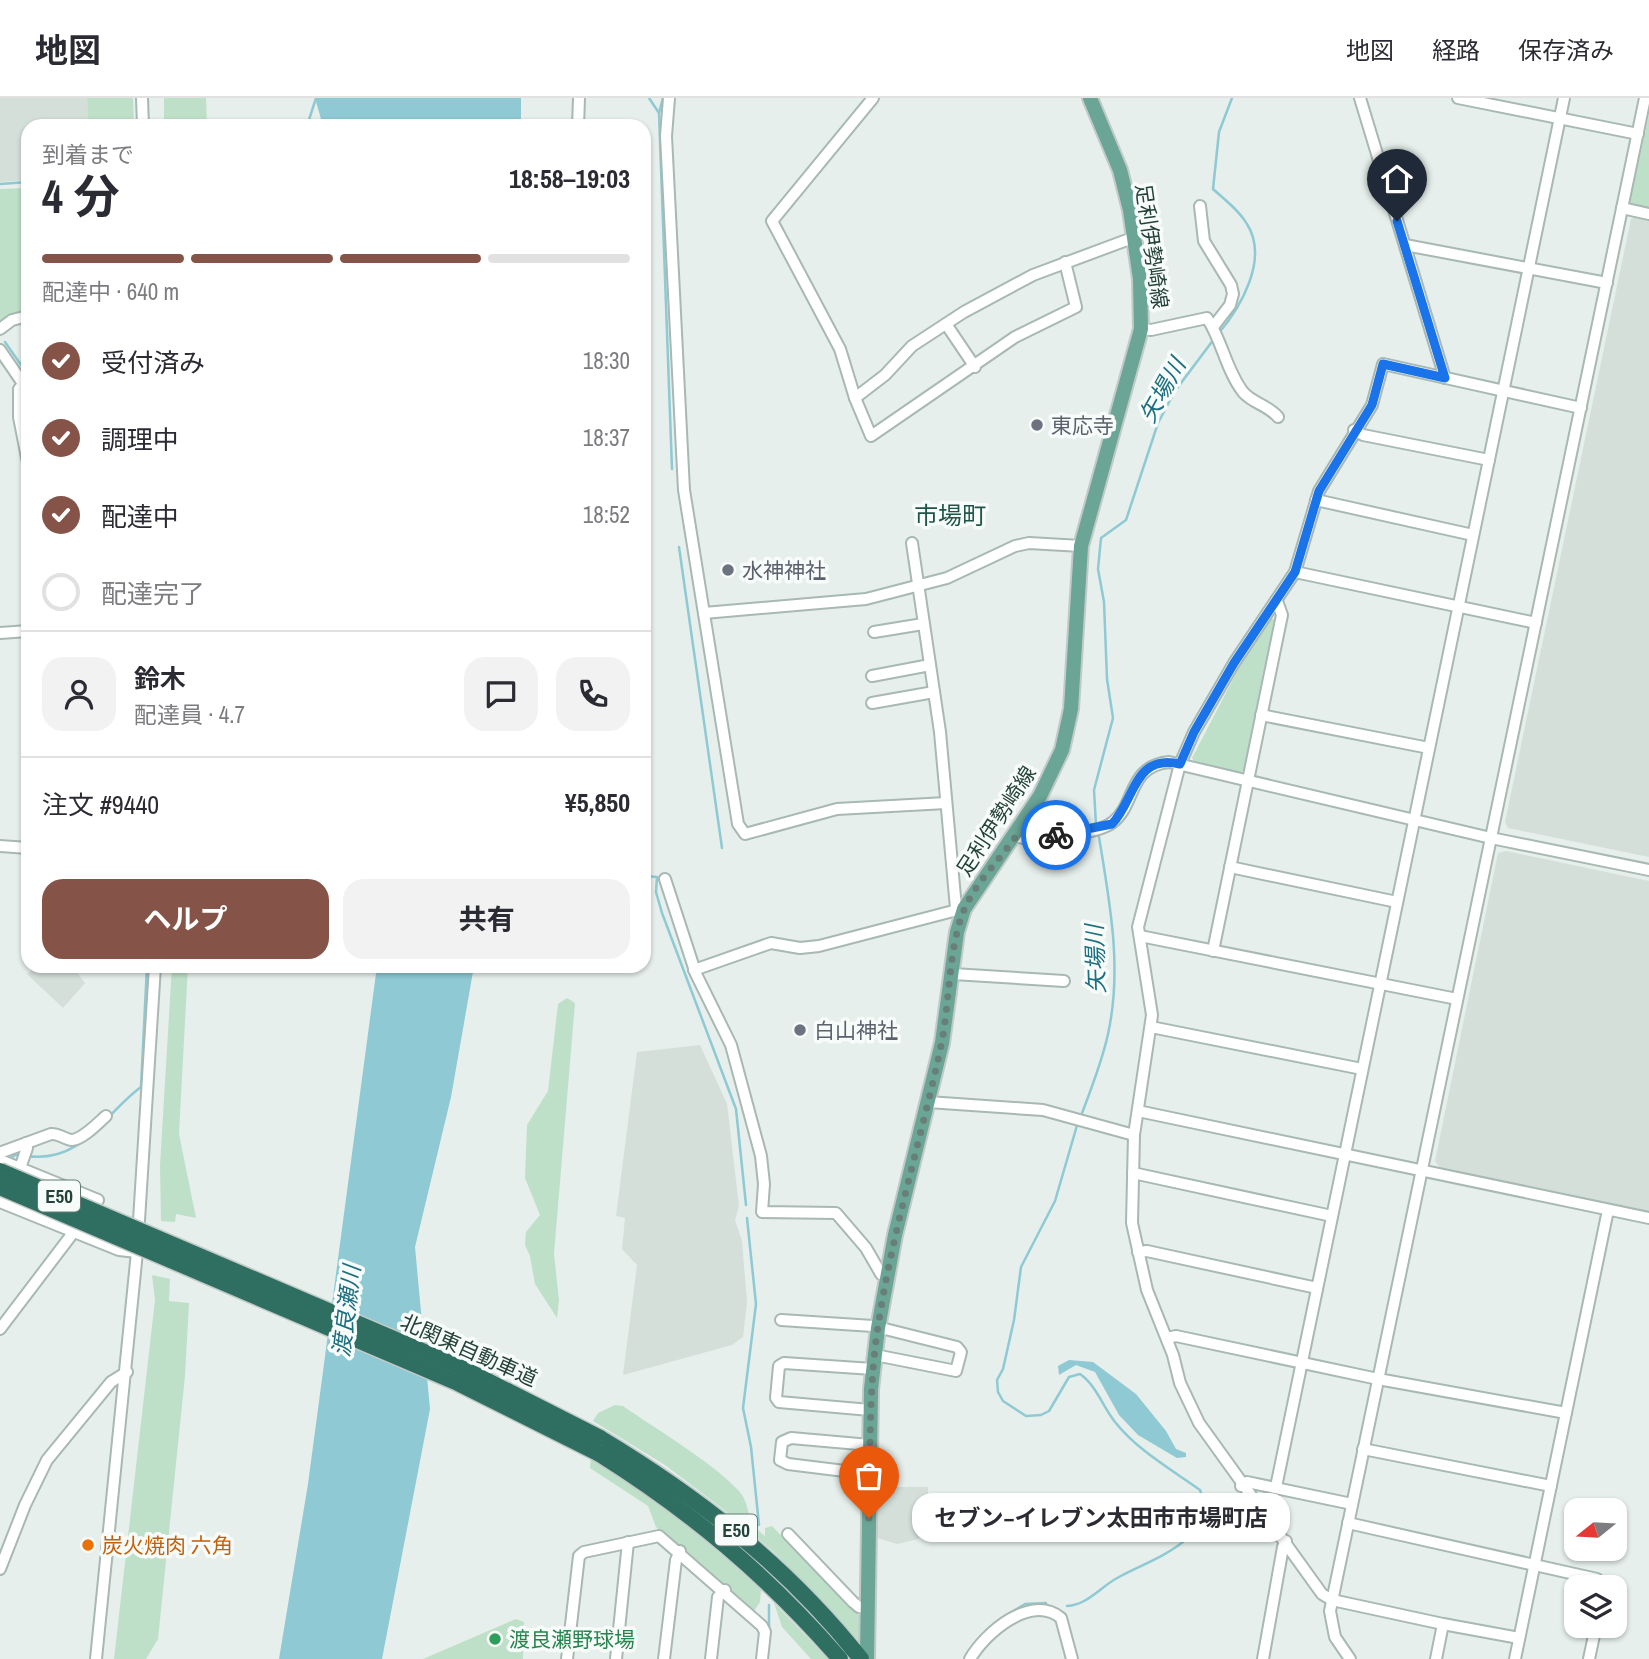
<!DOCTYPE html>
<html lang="ja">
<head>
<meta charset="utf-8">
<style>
	:root { --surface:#fff; --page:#f2f2f3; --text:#2b2b33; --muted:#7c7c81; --line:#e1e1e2; --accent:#855347 }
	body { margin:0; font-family:"Archivo Narrow","Noto Sans JP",sans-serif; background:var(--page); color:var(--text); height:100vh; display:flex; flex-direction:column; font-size:26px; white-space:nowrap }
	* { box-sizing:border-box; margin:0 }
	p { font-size:23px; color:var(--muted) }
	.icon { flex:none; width:38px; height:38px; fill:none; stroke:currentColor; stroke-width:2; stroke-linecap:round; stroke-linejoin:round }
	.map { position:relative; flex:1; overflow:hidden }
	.sheet { position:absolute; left:21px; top:21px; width:630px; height:854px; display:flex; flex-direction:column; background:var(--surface); border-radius:21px; box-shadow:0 2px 5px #0004 }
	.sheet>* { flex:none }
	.needle { width:46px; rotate:252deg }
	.fabs { position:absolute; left:1564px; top:1400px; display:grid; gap:14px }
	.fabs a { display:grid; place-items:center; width:63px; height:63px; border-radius:14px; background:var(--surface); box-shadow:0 2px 5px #0004; font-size:35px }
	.pin { position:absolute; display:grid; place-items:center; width:60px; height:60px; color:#fff; margin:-72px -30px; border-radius:50% 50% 50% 0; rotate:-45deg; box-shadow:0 0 7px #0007 }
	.pin .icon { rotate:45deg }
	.courier { position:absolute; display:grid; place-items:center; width:70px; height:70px; margin:-35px; border:5px solid #1a73e8; border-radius:50%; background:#fff; color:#222; box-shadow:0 2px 9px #0007 }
	.bubble { position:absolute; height:49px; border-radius:21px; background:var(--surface); box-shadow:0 2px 5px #0004; font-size:23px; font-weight:700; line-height:49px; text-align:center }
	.overview em { font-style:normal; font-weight:700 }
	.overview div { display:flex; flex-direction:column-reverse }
	.overview { display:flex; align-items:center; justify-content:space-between; height:119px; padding:0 21px }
	h1 { font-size:46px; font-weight:700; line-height:52px }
	.bar { display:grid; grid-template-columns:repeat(4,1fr); gap:10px 7px; align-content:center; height:84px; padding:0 21px }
	.bar i { height:9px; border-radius:5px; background:var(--line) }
	.bar .current { background:var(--accent) }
	.bar p { grid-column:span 4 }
	.line { display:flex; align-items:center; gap:18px; padding:0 21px; border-top:2px solid var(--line) }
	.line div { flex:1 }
	.round { display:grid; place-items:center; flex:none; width:74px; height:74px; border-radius:21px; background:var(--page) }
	ol { padding:0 21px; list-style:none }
	li { display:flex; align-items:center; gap:21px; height:77px }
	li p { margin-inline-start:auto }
	li .icon { padding:7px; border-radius:50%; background:var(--accent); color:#fff; stroke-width:4 }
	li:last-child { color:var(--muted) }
	li i { width:38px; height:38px; border:4px solid var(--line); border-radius:50% }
	.action { display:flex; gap:14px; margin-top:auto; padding:14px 21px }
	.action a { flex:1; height:80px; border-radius:21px; background:var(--accent); color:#fff; font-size:28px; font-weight:700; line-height:80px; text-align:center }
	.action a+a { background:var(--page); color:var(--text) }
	header { display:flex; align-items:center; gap:42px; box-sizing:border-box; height:98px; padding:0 35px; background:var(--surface); border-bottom:2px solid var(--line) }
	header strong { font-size:33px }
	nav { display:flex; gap:38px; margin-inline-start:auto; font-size:24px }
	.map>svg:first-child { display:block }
	.built { fill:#d4dfda }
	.green { fill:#bfe0c8 }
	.water { fill:#8ec9d4 }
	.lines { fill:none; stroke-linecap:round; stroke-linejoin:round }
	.stream { stroke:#8ec9d4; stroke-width:2.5 }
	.minor-casing { stroke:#a8b8b2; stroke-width:14 }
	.major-casing { stroke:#c2cac8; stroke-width:18 }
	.highway-casing { stroke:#c2cac8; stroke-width:19 }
	.minor { stroke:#fff; stroke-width:10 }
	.major { stroke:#6aa596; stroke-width:14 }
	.highway { stroke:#2f6f62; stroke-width:16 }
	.highway-bridge-casing { stroke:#c2cac8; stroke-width:19; stroke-linecap:butt }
	.highway-bridge { stroke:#2f6f62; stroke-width:16 }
	.done { stroke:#687f78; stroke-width:7; stroke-dasharray:0 12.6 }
	.route { stroke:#1a73e8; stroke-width:9 }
	.worship-dot { fill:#6b7280; stroke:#f7fbf9; stroke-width:2.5 }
	.food-dot { fill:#e8710a; stroke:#f7fbf9; stroke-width:2.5 }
	.leisure-dot { fill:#2e9e5b; stroke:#f7fbf9; stroke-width:2.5 }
	.labels { text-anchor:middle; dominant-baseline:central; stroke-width:7; stroke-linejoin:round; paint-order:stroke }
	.shield { fill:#f7fbf9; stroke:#637a73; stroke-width:2 }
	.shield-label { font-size:19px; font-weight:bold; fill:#24423a }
	.street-label { font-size:21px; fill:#24423a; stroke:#f7fbf9 }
	.worship-label { font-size:21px; fill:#5b616d; stroke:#f7fbf9; text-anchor:start }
	.food-label { font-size:21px; fill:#c56008; stroke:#f7fbf9; text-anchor:start }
	.leisure-label { font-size:21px; fill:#27864d; stroke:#f7fbf9; text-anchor:start }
	.water-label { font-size:23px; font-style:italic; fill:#1c6f80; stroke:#f7fbf9 }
	.quarter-label { font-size:24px; fill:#1f5548; stroke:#f7fbf9 }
</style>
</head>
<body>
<header>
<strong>地図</strong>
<nav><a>地図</a><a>経路</a><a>保存済み</a></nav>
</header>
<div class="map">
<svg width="1649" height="1561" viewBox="0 0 1649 1561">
	<rect width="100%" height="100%" fill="#e6efeb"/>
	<!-- built -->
	<g class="built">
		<path d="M0,0H87L88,28H28V82L0,84Z"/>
		<path d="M1636,117L1649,119V759L1508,730L1505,724L1631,121Z"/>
		<path d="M1506,753L1649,783V1113L1440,1070L1435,1063L1498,755Z"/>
		<path d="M37,868H72L85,885L63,910L27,876Z"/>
		<path d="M700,947L727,1006L739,1108L735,1122L742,1143L747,1204L743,1239L732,1247L623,1277L637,1167L622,1151L625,1120L616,1118L637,954Z"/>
		<path d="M877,1389H928V1397L956,1401L918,1441L897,1446L877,1440Z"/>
	</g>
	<!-- green -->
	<g class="green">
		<path d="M87,0H133L134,28H88Z"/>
		<path d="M164,0H206L207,28H164Z"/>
		<path d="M1649,17V112L1629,108Z"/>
		<path d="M28,90V213L13,216L0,224V91Z"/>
		<path d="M1271,521H1276L1245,672L1240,675L1194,663L1192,660L1240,568Z"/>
		<path d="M172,868H188L179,1036L196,1120L176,1116L175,1124L161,1123L160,1067Z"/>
		<path d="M567,900L575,905L554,1156L559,1202L557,1220L535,1186L530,1158L525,1147L526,1134L540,1117L525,1080L527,1027L548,993L558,906Z"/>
		<path d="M152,1177L170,1181L169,1203L189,1205L185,1278L158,1541L146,1561H114L155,1202Z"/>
		<path d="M615,1307L623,1308C656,1331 712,1364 738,1392C753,1408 742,1420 765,1438V1430L772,1428L859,1517L860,1544L774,1454L723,1411L665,1367L593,1323L598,1315Z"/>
		<path d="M591,1361C651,1399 709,1442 761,1492L760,1504L754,1513L656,1429L648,1408L590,1370Z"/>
		<path d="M774,1505L828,1561H811L782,1529Z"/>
		<path d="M516,1521L524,1524L523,1561H423Z"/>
	</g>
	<!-- water -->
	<g class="water">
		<path d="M315,0H521V28H323Z"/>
		<path d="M377,868H474L451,999L415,1149L430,1311L382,1561H279L308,1386Z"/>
		<path d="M1069,1262L1093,1264L1136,1296L1166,1333L1176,1351L1186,1355V1359L1177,1360L1138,1337L1119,1317L1095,1274L1076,1267L1059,1277L1058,1268Z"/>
	</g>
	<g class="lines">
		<!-- stream -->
		<g class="stream">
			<path d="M649,0L659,15"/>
			<path d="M663,0L659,15L672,371"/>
			<path d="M307,28L316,0"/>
			<path d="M0,86L28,84"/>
			<path d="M1218,236C1241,209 1269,161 1247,126C1239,112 1225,102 1213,91L1219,34L1232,0"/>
			<path d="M5,244L28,277"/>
			<path d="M679,449L722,750"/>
			<path d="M1096,727L1094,692L1113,620L1107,581L1104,504L1098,471L1101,440L1126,422L1158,325L1175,293L1214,241"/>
			<path d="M645,778L657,779L656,794L662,815L736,1011L746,1107"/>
			<path d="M1081,1018C1091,991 1102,964 1108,936C1123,868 1109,801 1098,733"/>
			<path d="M27,1058C82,1066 104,1016 141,989L147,868"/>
			<path d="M8,1062L15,1057H21"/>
			<path d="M747,1120L756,1206L743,1310L751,1349L759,1427"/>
			<path d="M1067,1508C1088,1507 1101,1488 1119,1479C1149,1462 1220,1441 1200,1392C1172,1372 1137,1352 1115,1324C1103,1309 1096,1287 1080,1276L1069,1279L1049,1313L1041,1317L1026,1318L1003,1303L998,1294L997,1282L1003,1271L1014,1222L1021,1169L1055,1103L1078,1024"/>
			<path d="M999,1522L1025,1506L1046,1505"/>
			<path d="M769,1533V1507"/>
			<path d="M968,1555L981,1538"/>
		</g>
		<defs>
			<g id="minor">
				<path d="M142,0L143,28"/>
				<path d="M669,0L666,38L684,392L738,726L745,736L837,711L946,705"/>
				<path d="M873,0L772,123L840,251L855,300L871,338L1015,239L1076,209L1065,164"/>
				<path d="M1360,0L1445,280"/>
				<path d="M1458,0L1638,36"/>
				<path d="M578,28L579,0"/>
				<path d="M1200,108L1204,143L1231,187L1233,196L1230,207L1213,229"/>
				<path d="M1622,110L1649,116"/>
				<path d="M1405,147L1607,185"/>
				<path d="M946,226L975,269"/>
				<path d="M0,231L12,222L28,218"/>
				<path d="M1141,231L1151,232L1207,220C1222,242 1226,272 1243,294C1252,305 1268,307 1278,319"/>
				<path d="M0,252L28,293"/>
				<path d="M23,286L19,291V319L28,365"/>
				<path d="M855,300L885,277L912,248L964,214L1033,177L1135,139"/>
				<path d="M1354,332L1363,337L1489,362"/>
				<path d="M1316,402L1473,437"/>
				<path d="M912,445L940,634L956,810"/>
				<path d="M1295,474L1536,525"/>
				<path d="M704,515L866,501L947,480L1015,448L1029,445L1081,448"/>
				<path d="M874,534L923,526"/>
				<path d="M0,535L28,533"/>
				<path d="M872,578L930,567"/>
				<path d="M872,605L934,594"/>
				<path d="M1261,617L1429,650"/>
				<path d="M1016,738L1023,740C1045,738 1096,738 1113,724C1136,706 1128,668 1169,664L1491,740L1649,772"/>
				<path d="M0,748L28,750"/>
				<path d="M1230,769L1397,804"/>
				<path d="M665,781L696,876L731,947L761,1058L764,1086L762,1114L836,1115L866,1150L881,1176L887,1178"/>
				<path d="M1140,838L1457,901"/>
				<path d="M1213,853L1282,517L1277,503"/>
				<path d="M694,872L771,845L800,850L819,848L961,811"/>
				<path d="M953,876L1064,883"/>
				<path d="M1151,929L1362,971"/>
				<path d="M928,1004L1043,1012L1134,1037"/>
				<path d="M1138,1013L1649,1120"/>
				<path d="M2,1054L51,1036C59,1035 65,1042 72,1042C83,1041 98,1025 106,1018"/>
				<path d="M0,1062L98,1102L0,1231"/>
				<path d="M20,1070L27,1050L26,1045"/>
				<path d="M1133,1075L1332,1118"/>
				<path d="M0,1104L119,1152L137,1154"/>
				<path d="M1138,1154L1147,1153L1317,1190"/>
				<path d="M781,1222L873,1228L957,1249L961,1254L956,1273L875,1257"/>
				<path d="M1167,1240L1176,1238L1378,1281L1566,1315"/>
				<path d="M870,1312L779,1304L776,1300L779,1268L784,1265L873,1271"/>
				<path d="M1363,1351L1551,1388"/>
				<path d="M869,1376L788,1366L780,1362L782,1344L791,1340L870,1347"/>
				<path d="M1241,1388L1247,1384L1352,1406"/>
				<path d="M1276,1389L1564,0"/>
				<path d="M1348,1425L1597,1481L1603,1489"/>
				<path d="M788,1436L853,1504L859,1509L868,1510"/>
				<path d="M0,1471L25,1407L47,1362L111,1284L127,1274"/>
				<path d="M1443,1526L1332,1502L1322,1496L1199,1325L1180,1285L1173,1257L1147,1192L1132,1125L1134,1037L1152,917L1138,829L1180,666L1194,634L1234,565L1295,474L1319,393L1372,307L1383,266L1581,310"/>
				<path d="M96,1561L137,1154L155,868"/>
				<path d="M567,1561L579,1458L584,1454L659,1438L762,1528L765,1534L762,1561"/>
				<path d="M616,1561L628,1444"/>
				<path d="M664,1561L676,1462L680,1453"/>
				<path d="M711,1561L718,1499L725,1492"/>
				<path d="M970,1561C985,1535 1031,1495 1061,1520L1072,1561"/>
				<path d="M1263,1561L1283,1449L1286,1443"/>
				<path d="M1350,1561L1335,1539L1330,1513L1645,0"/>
				<path d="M1436,1561L1443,1526L1519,1540"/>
				<path d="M1515,1561L1608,1112"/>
				<path d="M1589,1561L1596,1528"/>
			</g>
			<path id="major" d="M867,1561L871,1291L878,1230L895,1137L942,945L957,834L964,811L1040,698L1062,652L1071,611L1081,448L1141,231L1140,181L1130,112L1120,72L1090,0"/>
			<g id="highway">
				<path d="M600,1340C700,1400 788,1469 861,1561"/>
				<path d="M598,1355C692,1414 767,1477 840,1561"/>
			</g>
		</defs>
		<!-- minor casing -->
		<use href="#minor" class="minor-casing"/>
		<!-- major casing -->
		<use href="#major" class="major-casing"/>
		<!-- highway casing -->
		<use href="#highway" class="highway-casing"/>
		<!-- minor -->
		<use href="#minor" class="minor"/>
		<!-- major -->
		<use href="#major" class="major"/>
		<!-- highway -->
		<use href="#highway" class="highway"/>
		<defs>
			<g id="highway-bridge">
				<path d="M0,1073L462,1270L600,1340"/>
				<path d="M0,1089L458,1285L598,1355"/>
			</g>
		</defs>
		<!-- highway-bridge casing -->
		<use href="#highway-bridge" class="highway-bridge-casing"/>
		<!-- highway-bridge -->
		<use href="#highway-bridge" class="highway-bridge"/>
	</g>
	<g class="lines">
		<!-- done -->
		<path class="done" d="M869,1420C871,1356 868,1292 878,1229C892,1134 921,1042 941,948C950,906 948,851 964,812C975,785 1000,762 1016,738L1023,740L1056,737"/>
		<!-- route -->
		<path class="route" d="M1056,737L1112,726C1135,702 1134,655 1180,666L1194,634L1234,565L1295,474L1319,393L1372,307L1383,266L1445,280L1397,123"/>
	</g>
	<!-- markers -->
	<g class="worship-dot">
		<circle cx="1037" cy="327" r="7"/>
		<circle cx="728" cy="472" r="7"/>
		<circle cx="800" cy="932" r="7"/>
	</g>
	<circle class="food-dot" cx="88" cy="1447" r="7"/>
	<circle class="leisure-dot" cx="495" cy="1541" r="7"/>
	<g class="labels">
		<!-- shield labels -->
		<g class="shield">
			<rect x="38" y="1082.5" width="42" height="31" rx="5"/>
			<rect x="715" y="1416.5" width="42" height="31" rx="5"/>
		</g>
		<g class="shield-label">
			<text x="59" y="1098">E50</text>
			<text x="736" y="1432">E50</text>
		</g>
		<!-- street labels -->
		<g class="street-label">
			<text transform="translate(1152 148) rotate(82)">足利伊勢崎線</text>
			<text transform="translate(996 723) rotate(-57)">足利伊勢崎線</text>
			<text transform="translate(469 1252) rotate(24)">北関東自動車道</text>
		</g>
		<!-- worship labels -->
		<g class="worship-label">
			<text x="1051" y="327">東応寺</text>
			<text x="742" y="472">水神神社</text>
			<text x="814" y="932">白山神社</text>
		</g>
		<!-- food labels -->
		<g class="food-label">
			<text x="102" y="1447">炭火焼肉 六角</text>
		</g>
		<!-- leisure labels -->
		<g class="leisure-label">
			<text x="509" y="1541">渡良瀬野球場</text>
		</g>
		<!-- water labels -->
		<g class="water-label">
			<text transform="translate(1162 292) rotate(-61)">矢場川</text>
			<text transform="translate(1095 861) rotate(-92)">矢場川</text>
			<text transform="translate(346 1213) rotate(-83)">渡良瀬川</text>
		</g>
		<!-- quarter labels -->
		<g class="quarter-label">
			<text x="950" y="417">市場町</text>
		</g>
	</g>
</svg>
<div class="fabs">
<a><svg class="needle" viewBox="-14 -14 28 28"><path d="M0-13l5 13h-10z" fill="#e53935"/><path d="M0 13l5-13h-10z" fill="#7c7c81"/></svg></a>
<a><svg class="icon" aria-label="layers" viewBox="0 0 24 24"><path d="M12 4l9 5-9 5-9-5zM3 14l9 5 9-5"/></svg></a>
</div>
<div class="pin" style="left:869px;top:1420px;background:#ea580c"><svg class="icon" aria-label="bag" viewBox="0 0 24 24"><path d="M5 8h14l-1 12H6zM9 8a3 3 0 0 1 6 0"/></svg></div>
<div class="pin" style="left:1397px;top:123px;background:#1f2937"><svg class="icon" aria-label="home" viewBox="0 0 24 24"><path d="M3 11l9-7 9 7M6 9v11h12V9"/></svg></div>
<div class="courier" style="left:1056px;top:737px"><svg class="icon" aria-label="bike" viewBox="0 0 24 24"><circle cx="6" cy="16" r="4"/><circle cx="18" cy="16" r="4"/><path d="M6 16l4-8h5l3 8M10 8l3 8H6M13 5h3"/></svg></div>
<div class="bubble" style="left:912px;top:1395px;width:378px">セブン−イレブン太田市市場町店</div>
<section class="sheet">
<div class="overview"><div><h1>4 分</h1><p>到着まで</p></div><em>18:58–19:03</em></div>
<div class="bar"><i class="current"></i><i class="current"></i><i class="current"></i><i></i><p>配達中 · 640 m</p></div>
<ol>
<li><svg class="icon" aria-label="check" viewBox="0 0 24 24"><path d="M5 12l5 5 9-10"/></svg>受付済み<p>18:30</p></li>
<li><svg class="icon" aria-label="check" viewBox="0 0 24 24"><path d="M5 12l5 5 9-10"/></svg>調理中<p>18:37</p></li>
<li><svg class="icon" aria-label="check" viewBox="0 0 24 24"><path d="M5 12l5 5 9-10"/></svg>配達中<p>18:52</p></li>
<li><i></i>配達完了</li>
</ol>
<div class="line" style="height:126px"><a class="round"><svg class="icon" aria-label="person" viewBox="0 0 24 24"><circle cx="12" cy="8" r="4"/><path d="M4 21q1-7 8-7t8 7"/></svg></a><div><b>鈴木</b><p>配達員 · 4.7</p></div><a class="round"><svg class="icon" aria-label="chat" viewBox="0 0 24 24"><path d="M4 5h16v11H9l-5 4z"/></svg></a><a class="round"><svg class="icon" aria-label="phone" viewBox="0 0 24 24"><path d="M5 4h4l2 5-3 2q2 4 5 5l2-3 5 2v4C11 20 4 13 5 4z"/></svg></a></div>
<div class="line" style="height:91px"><div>注文 #9440</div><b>¥5,850</b></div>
<div class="action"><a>ヘルプ</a><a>共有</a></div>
</section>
</div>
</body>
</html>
